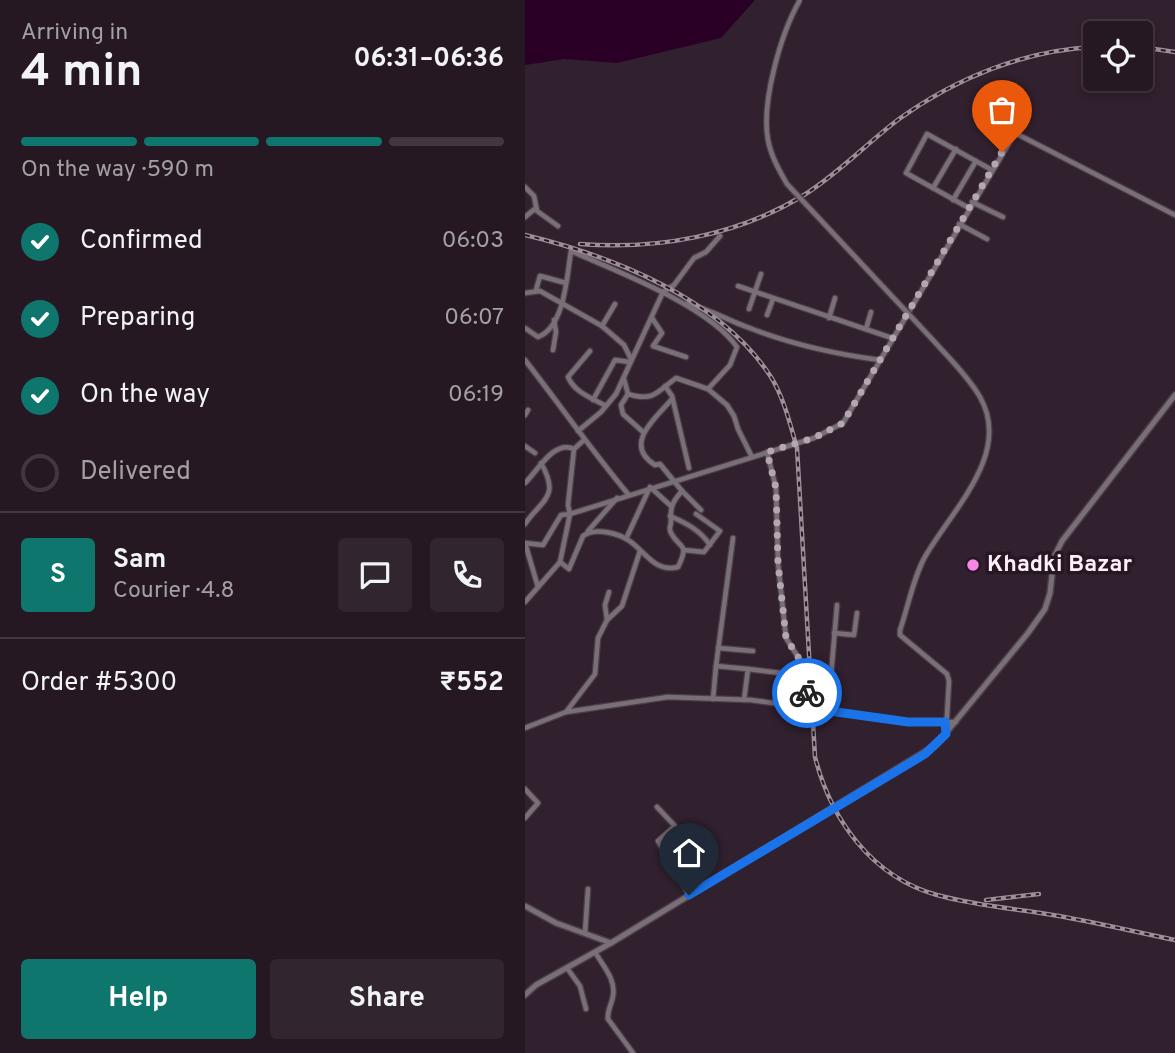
<!DOCTYPE html>
<html lang="en">
<head>
<meta charset="utf-8">
<style>
	:root { --surface:#251822; --page:#31252f; --text:#f1f3f6; --muted:#a3a0a5; --line:#423740; --accent:#0f766e }
	body { margin:0; font-family:Overpass,sans-serif; background:var(--page); color:var(--text); height:100vh; display:flex; flex-direction:column; font-size:26px; white-space:nowrap }
	* { box-sizing:border-box; margin:0 }
	p { font-size:23px; color:var(--muted) }
	.icon { flex:none; width:38px; height:38px; fill:none; stroke:currentColor; stroke-width:2; stroke-linecap:round; stroke-linejoin:round }
	.map { position:relative; flex:1; overflow:hidden }
	.drawer { display:flex; flex-direction:column; background:var(--surface); width:525px }
	.drawer>* { flex:none }
	.fabs { position:absolute; left:558px; top:21px; display:grid; gap:14px }
	.fabs a { display:grid; place-items:center; width:70px; height:70px; border-radius:7px; background:var(--surface); box-shadow:0 4px 10px #0003,0 0 0 2px var(--line); font-size:35px }
	.pin { position:absolute; display:grid; place-items:center; width:60px; height:60px; color:#fff; margin:-72px -30px; border-radius:50% 50% 50% 0; rotate:-45deg; box-shadow:0 0 7px #0007 }
	.pin .icon { rotate:45deg }
	.courier { position:absolute; display:grid; place-items:center; width:70px; height:70px; margin:-35px; border:5px solid #1a73e8; border-radius:50%; background:#fff; color:#222; box-shadow:0 2px 9px #0007 }
	.overview em { font-style:normal; font-weight:700 }
	.overview div { display:flex; flex-direction:column-reverse }
	.overview { display:flex; align-items:center; justify-content:space-between; height:119px; padding:0 21px }
	h1 { font-size:46px; font-weight:700; line-height:52px }
	.bar { display:grid; grid-template-columns:repeat(4,1fr); gap:10px 7px; align-content:center; height:84px; padding:0 21px }
	.bar i { height:9px; border-radius:5px; background:var(--line) }
	.bar .selected { background:var(--accent) }
	.bar p { grid-column:span 4 }
	.line { display:flex; align-items:center; gap:18px; padding:0 21px; border-top:2px solid var(--line) }
	.line div { flex:1 }
	.round { display:grid; place-items:center; flex:none; width:74px; height:74px; border-radius:7px; background:var(--page) }
	ol { padding:0 21px; list-style:none }
	li { display:flex; align-items:center; gap:21px; height:77px }
	li p { margin-inline-start:auto }
	li .icon { padding:7px; border-radius:50%; background:var(--accent); color:#fff; stroke-width:4 }
	li:last-child { color:var(--muted) }
	li i { width:38px; height:38px; border:4px solid var(--line); border-radius:50% }
	.button { display:flex; gap:14px; margin-top:auto; padding:14px 21px }
	.button a { flex:1; height:80px; border-radius:7px; background:var(--accent); color:#fff; font-size:28px; font-weight:700; line-height:80px; text-align:center }
	.button a+a { background:var(--page); color:var(--text) }
	main { display:flex; flex:1; min-height:0 }
	.map>svg:first-child { display:block }
	.water { fill:#2a0026 }
	.lines { fill:none; stroke-linecap:round; stroke-linejoin:round }
	.minor-casing { stroke:#4d3d4a; stroke-width:7 }
	.tertiary-casing { stroke:#4d3d4a; stroke-width:8 }
	.minor { stroke:#797077; stroke-width:4.5 }
	.tertiary { stroke:#797077; stroke-width:5 }
	.rail-casing { stroke:#9d8f9a; stroke-width:4.5 }
	.rail { stroke:#271724; stroke-width:2; stroke-dasharray:5; stroke-linecap:butt }
	.minor-bridge-casing { stroke:#4d3d4a; stroke-width:7; stroke-linecap:butt }
	.minor-bridge { stroke:#797077; stroke-width:4.5 }
	.done { stroke:#b4a7b2; stroke-width:7; stroke-dasharray:0 12.6 }
	.route { stroke:#1a73e8; stroke-width:9 }
	.poi-dot { fill:#f987e8; stroke:#271724; stroke-width:2.5 }
	.labels { text-anchor:middle; dominant-baseline:central; stroke-width:7; stroke-linejoin:round; paint-order:stroke }
	.poi-label { font-size:23px; font-weight:bold; fill:#fbf0f9; stroke:#271724; text-anchor:start }
</style>
</head>
<body>
<main>
<section class="drawer">
<div class="overview"><div><h1>4 min</h1><p>Arriving in</p></div><em>06:31–06:36</em></div>
<div class="bar"><i class="selected"></i><i class="selected"></i><i class="selected"></i><i></i><p>On the way · 590 m</p></div>
<ol>
<li><svg class="icon" aria-label="check" viewBox="0 0 24 24"><path d="M5 12l5 5 9-10"/></svg>Confirmed<p>06:03</p></li>
<li><svg class="icon" aria-label="check" viewBox="0 0 24 24"><path d="M5 12l5 5 9-10"/></svg>Preparing<p>06:07</p></li>
<li><svg class="icon" aria-label="check" viewBox="0 0 24 24"><path d="M5 12l5 5 9-10"/></svg>On the way<p>06:19</p></li>
<li><i></i>Delivered</li>
</ol>
<div class="line" style="height:126px"><b class="round" style="background:var(--accent);color:#fff">S</b><div><b>Sam</b><p>Courier · 4.8</p></div><a class="round"><svg class="icon" aria-label="chat" viewBox="0 0 24 24"><path d="M4 5h16v11H9l-5 4z"/></svg></a><a class="round"><svg class="icon" aria-label="phone" viewBox="0 0 24 24"><path d="M5 4h4l2 5-3 2q2 4 5 5l2-3 5 2v4C11 20 4 13 5 4z"/></svg></a></div>
<div class="line" style="height:91px"><div>Order #5300</div><b>₹552</b></div>
<div class="button"><a>Help</a><a>Share</a></div>
</section>
<div class="map">
<svg width="650" height="1053" viewBox="0 0 650 1053">
	<rect width="100%" height="100%" fill="#31202e"/>
	<!-- water -->
	<path class="water" d="M0,0H230L196,38L92,63L39,59L0,65Z"/>
	<g class="lines">
		<defs>
			<g id="minor">
				<path d="M0,187L9,196L12,211L33,226"/>
				<path d="M408,188L431,149"/>
				<path d="M428,200L451,161"/>
				<path d="M447,202L478,217"/>
				<path d="M444,208L381,173L402,134L467,170"/>
				<path d="M0,217L11,208"/>
				<path d="M434,224L462,239"/>
				<path d="M213,286L367,338"/>
				<path d="M11,290L15,276L41,283"/>
				<path d="M0,293L15,291L77,326L99,345L106,359"/>
				<path d="M161,304C183,308 202,320 222,327C265,344 309,354 355,360"/>
				<path d="M224,309L236,274"/>
				<path d="M242,315L248,299"/>
				<path d="M127,318L137,333L128,346L161,357"/>
				<path d="M304,318L310,298"/>
				<path d="M77,326L90,304"/>
				<path d="M0,328L13,337C40,327 42,275 46,251C93,272 182,305 212,347L205,365L183,389L202,405L209,416L213,429L227,457"/>
				<path d="M341,329L346,312"/>
				<path d="M407,339C423,357 443,376 455,397C487,453 428,509 401,555C389,575 383,607 375,630V635L422,674L424,681L421,733"/>
				<path d="M28,350L31,332L29,320"/>
				<path d="M65,351L43,377C50,393 67,398 81,406"/>
				<path d="M0,360C35,405 67,451 103,494"/>
				<path d="M99,379L103,394C129,402 132,392 151,378L183,389"/>
				<path d="M140,386L147,396L164,468"/>
				<path d="M103,394L96,405L98,414L118,432"/>
				<path d="M147,399C131,418 97,444 130,465L135,464L157,491L176,510"/>
				<path d="M68,400L90,360L105,362"/>
				<path d="M0,415L3,410"/>
				<path d="M53,431L76,412L91,394L138,292L149,285L169,258L181,252L195,236"/>
				<path d="M0,446L10,453"/>
				<path d="M242,452L251,488L253,563L261,638L280,668L283,708"/>
				<path d="M0,483C12,472 29,439 49,449L59,440"/>
				<path d="M145,516C161,523 175,530 185,545"/>
				<path d="M0,524C16,500 36,498 16,463"/>
				<path d="M63,531L92,498"/>
				<path d="M101,539L125,487L146,506"/>
				<path d="M0,543L18,545L36,515L45,514L43,505L49,449"/>
				<path d="M0,543L13,587"/>
				<path d="M159,550L179,552L195,531L171,514"/>
				<path d="M35,562L44,569L58,536C70,527 94,533 106,542C121,553 131,573 153,567C165,542 155,550 146,533C143,527 146,528 146,521C145,508 147,502 157,491"/>
				<path d="M84,592L80,605L82,620L97,606L115,551"/>
				<path d="M0,602L35,562L45,514L289,438L318,423L490,133L650,215"/>
				<path d="M309,633L329,635L332,613"/>
				<path d="M193,648L228,651"/>
				<path d="M191,666L208,538"/>
				<path d="M223,669L272,675"/>
				<path d="M188,699L191,666L223,669L219,700"/>
				<path d="M303,711L312,605"/>
				<path d="M41,712L70,674L73,638L82,620"/>
				<path d="M0,728L41,712L143,697L226,700L383,722H431"/>
				<path d="M0,789L13,803L0,818"/>
				<path d="M132,807L150,826L133,841L164,895"/>
				<path d="M60,933L63,889"/>
				<path d="M70,952C78,966 91,979 88,996C87,1004 82,1010 83,1019L108,1053"/>
				<path d="M42,968L55,986L61,1009"/>
			</g>
			<g id="tertiary">
				<path d="M0,906L31,923L86,943"/>
				<path d="M0,995L11,985L86,943L411,745L503,633L520,609L525,593L529,557L537,541L650,395"/>
			</g>
		</defs>
		<!-- minor casing -->
		<use href="#minor" class="minor-casing"/>
		<!-- tertiary casing -->
		<use href="#tertiary" class="tertiary-casing"/>
		<!-- minor -->
		<use href="#minor" class="minor"/>
		<!-- tertiary -->
		<use href="#tertiary" class="tertiary"/>
		<defs>
			<g id="rail">
				<path d="M616,47L650,52"/>
				<path d="M0,235C87,256 195,298 246,377C259,398 265,424 272,448L290,757C306,820 347,877 412,895C452,906 494,909 534,916C573,923 611,932 650,940"/>
				<path d="M55,244C132,250 212,236 279,195C314,173 342,143 374,119C431,78 500,50 570,47"/>
				<path d="M461,900L514,894"/>
			</g>
		</defs>
		<!-- rail casing -->
		<use href="#rail" class="rail-casing"/>
		<!-- rail -->
		<use href="#rail" class="rail"/>
		<defs>
			<path id="minor-bridge" d="M275,0C256,33 236,102 243,140C246,156 254,170 262,184L407,339"/>
		</defs>
		<!-- minor-bridge casing -->
		<use href="#minor-bridge" class="minor-bridge-casing"/>
		<!-- minor-bridge -->
		<use href="#minor-bridge" class="minor-bridge"/>
	</g>
	<g class="lines">
		<!-- done -->
		<path class="done" d="M282,693L280,668L261,638L253,563L251,488L242,452L289,438L318,423L477,152"/>
		<!-- route -->
		<path class="route" d="M164,895L400,754L421,734L420,722H383L283,708L282,693"/>
	</g>
	<!-- markers -->
	<circle class="poi-dot" cx="448" cy="565" r="7"/>
	<g class="labels">
		<!-- poi labels -->
		<g class="poi-label">
			<text x="462" y="565">Khadki Bazar</text>
		</g>
	</g>
</svg>
<div class="fabs">
<a><svg class="icon" aria-label="locate" viewBox="0 0 24 24"><circle cx="12" cy="12" r="6"/><path d="M12 2v4M12 18v4M2 12h4M18 12h4"/></svg></a>
</div>
<div class="pin" style="left:477px;top:152px;background:#ea580c"><svg class="icon" aria-label="bag" viewBox="0 0 24 24"><path d="M5 8h14l-1 12H6zM9 8a3 3 0 0 1 6 0"/></svg></div>
<div class="pin" style="left:164px;top:895px;background:#1f2937"><svg class="icon" aria-label="home" viewBox="0 0 24 24"><path d="M3 11l9-7 9 7M6 9v11h12V9"/></svg></div>
<div class="courier" style="left:282px;top:693px"><svg class="icon" aria-label="bike" viewBox="0 0 24 24"><circle cx="6" cy="16" r="4"/><circle cx="18" cy="16" r="4"/><path d="M6 16l4-8h5l3 8M10 8l3 8H6M13 5h3"/></svg></div>
</div>
</main>
</body>
</html>
